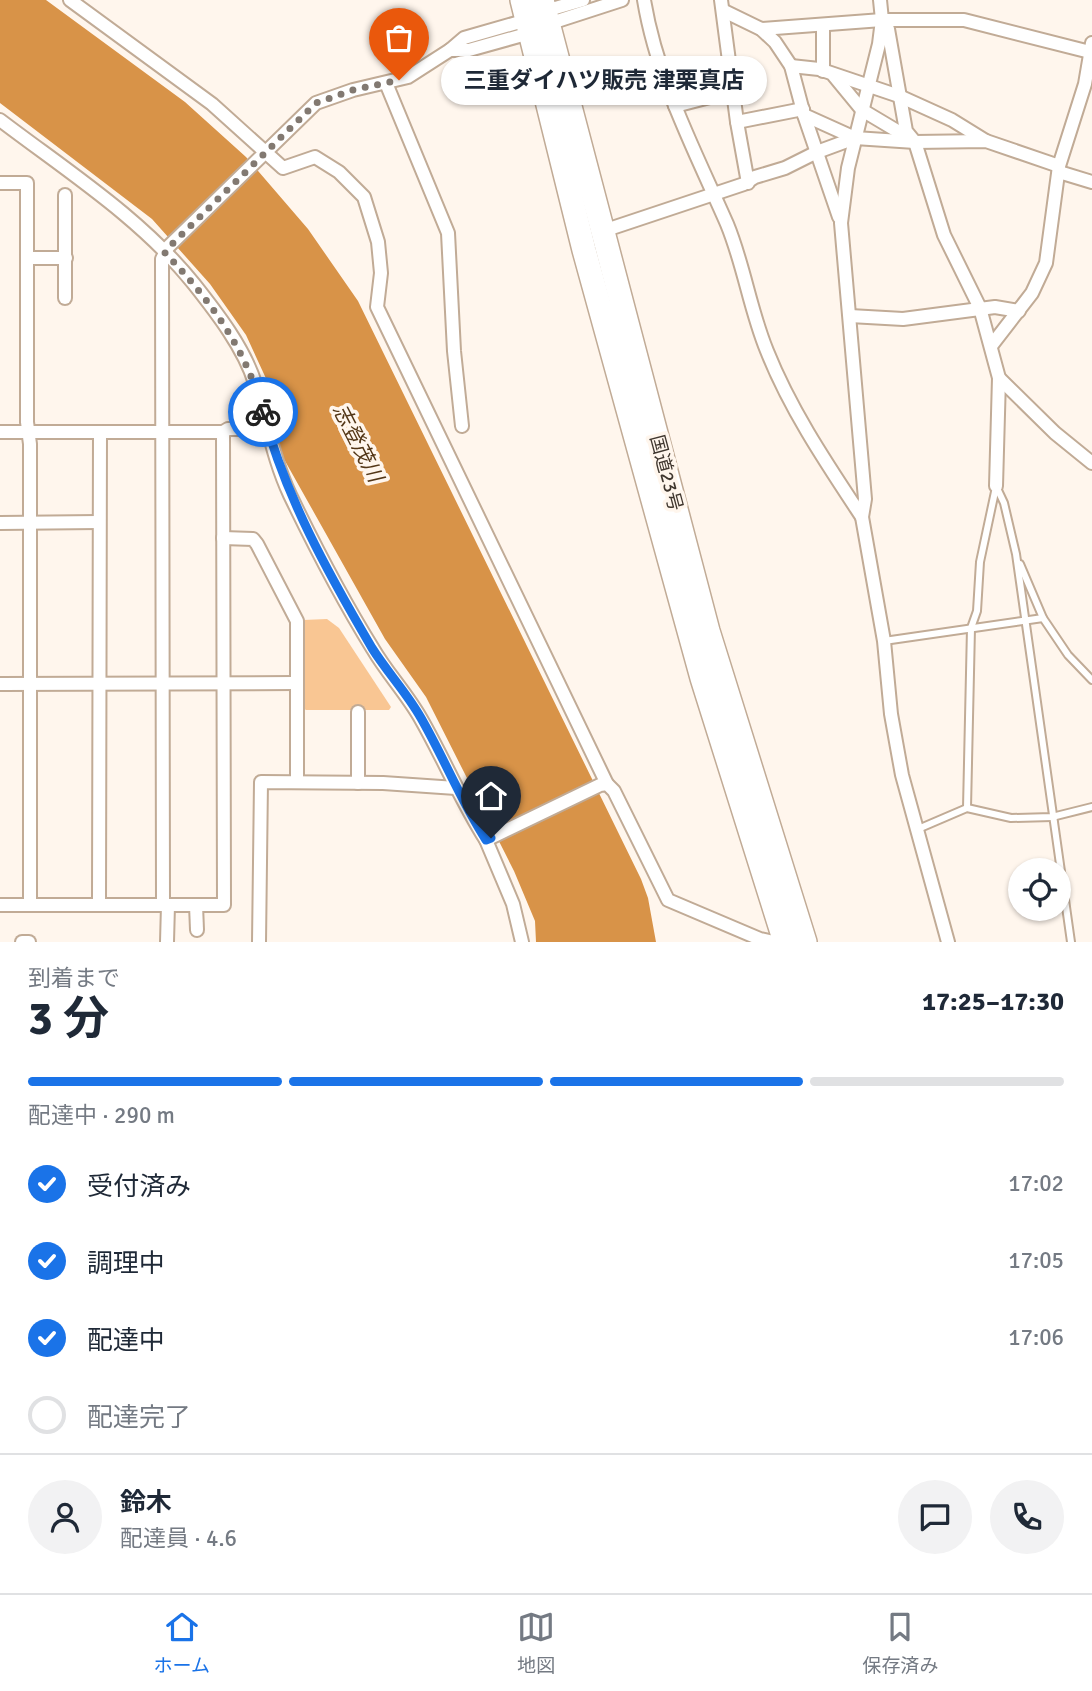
<!DOCTYPE html>
<html lang="ja">
<head>
<meta charset="utf-8">
<style>
	:root { --surface:#fff; --page:#f2f2f3; --text:#1f2937; --muted:#747a83; --line:#e0e1e3; --accent:#1a73e8 }
	body { margin:0; font-family:Signika,"Noto Sans JP",sans-serif; background:var(--page); color:var(--text); height:100vh; display:flex; flex-direction:column; font-size:26px; white-space:nowrap }
	* { box-sizing:border-box; margin:0 }
	p { font-size:23px; color:var(--muted) }
	.icon { flex:none; width:38px; height:38px; fill:none; stroke:currentColor; stroke-width:2; stroke-linecap:round; stroke-linejoin:round }
	.map { position:relative; height:942px; overflow:hidden }
	.side { display:flex; flex-direction:column; background:var(--surface); flex:1 }
	.side>* { flex:none }
	.buttons { position:absolute; left:1008px; top:858px; display:grid; gap:14px }
	.buttons a { display:grid; place-items:center; width:63px; height:63px; border-radius:50%; background:var(--surface); box-shadow:0 2px 5px #0004; font-size:35px }
	.pin { position:absolute; display:grid; place-items:center; width:60px; height:60px; color:#fff; margin:-72px -30px; border-radius:50% 50% 50% 0; rotate:-45deg; box-shadow:0 0 7px #0007 }
	.pin .icon { rotate:45deg }
	.courier { position:absolute; display:grid; place-items:center; width:70px; height:70px; margin:-35px; border:5px solid #1a73e8; border-radius:50%; background:#fff; color:#222; box-shadow:0 2px 9px #0007 }
	.bubble { position:absolute; height:49px; border-radius:24px; background:var(--surface); box-shadow:0 2px 5px #0004; font-size:23px; font-weight:700; line-height:49px; text-align:center }
	.summary em { font-style:normal; font-weight:700 }
	.summary div { display:flex; flex-direction:column-reverse }
	.summary { display:flex; align-items:center; justify-content:space-between; height:119px; padding:0 28px }
	h1 { font-size:46px; font-weight:700; line-height:52px }
	.bar { display:grid; grid-template-columns:repeat(4,1fr); gap:10px 7px; align-content:center; height:84px; padding:0 28px }
	.bar i { height:9px; border-radius:5px; background:var(--line) }
	.bar .current { background:var(--accent) }
	.bar p { grid-column:span 4 }
	.line { display:flex; align-items:center; gap:18px; padding:0 28px; border-top:2px solid var(--line) }
	.line div { flex:1 }
	.round { display:grid; place-items:center; flex:none; width:74px; height:74px; border-radius:37px; background:var(--page) }
	ol { padding:0 28px; list-style:none }
	li { display:flex; align-items:center; gap:21px; height:77px }
	li p { margin-inline-start:auto }
	li .icon { padding:7px; border-radius:50%; background:var(--accent); color:#fff; stroke-width:4 }
	li:last-child { color:var(--muted) }
	li i { width:38px; height:38px; border:4px solid var(--line); border-radius:50% }
	.tab-bar { display:flex; justify-content:space-around; align-items:center; height:98px; border-top:2px solid var(--line); background:var(--surface); font-size:19px; color:var(--muted) }
	.tab-bar a { display:grid; justify-items:center; gap:4px }
	.tab-bar .current { color:var(--accent) }
	.map>svg:first-child { display:block }
	.green { fill:#f9c693 }
	.water { fill:#d89348 }
	.lines { fill:none; stroke-linecap:round; stroke-linejoin:round }
	.lane-casing { stroke:#c1ab96; stroke-width:10 }
	.street-casing { stroke:#c1ab96; stroke-width:16 }
	.highway-casing { stroke:#c1ab96; stroke-width:26 }
	.lane { stroke:#fff; stroke-width:6 }
	.street { stroke:#fff; stroke-width:12 }
	.highway { stroke:#fff; stroke-width:23 }
	.done { stroke:#827971; stroke-width:7; stroke-dasharray:0 12.6 }
	.route { stroke:#1a73e8; stroke-width:9 }
	.labels { text-anchor:middle; dominant-baseline:central; stroke-width:7; stroke-linejoin:round; paint-order:stroke }
	.street-label { font-size:19px; fill:#3f362e; stroke:#fff6ed }
	.water-label { font-size:21px; font-style:italic; fill:#533616; stroke:#fff6ed }
</style>
</head>
<body>
<div class="map">
<svg width="1092" height="942" viewBox="0 0 1092 942">
	<rect width="100%" height="100%" fill="#fff6ed"/>
	<!-- green -->
	<path class="green" d="M327,619L339,628L391,707L389,710H306L303,708V620Z"/>
	<!-- water -->
	<path class="water" d="M0,0H46L185,102L246,157L308,229L358,301L641,879L648,898L656,942H536L535,921L514,871L426,697L385,639L280,452L269,385L246,335L210,284L152,219L0,103Z"/>
	<g class="lines">
		<defs>
			<g id="lane">
				<path d="M996,486L1004,503L1016,554L1071,942"/>
				<path d="M1020,564L1043,618L1068,655L1092,680"/>
				<path d="M884,641L1043,618"/>
				<path d="M967,808L971,628L977,611L980,562L996,487"/>
				<path d="M918,829L967,808L1011,818L1052,817L1092,807"/>
			</g>
			<g id="street">
				<path d="M70,0L212,104L283,168L315,157L339,172L364,197L378,242L381,273L377,307L607,784"/>
				<path d="M644,0C657,79 695,151 727,224C744,265 750,310 767,351C791,411 827,464 862,517"/>
				<path d="M721,0L737,122L748,183"/>
				<path d="M880,0L882,20L879,44L848,168L841,223L865,499L862,517L884,641L891,714L902,775L948,942"/>
				<path d="M545,11L583,0"/>
				<path d="M724,11L761,29L775,42L791,66L804,115L839,217"/>
				<path d="M884,23L888,29L906,131L915,142L944,235L980,308L999,378L996,486"/>
				<path d="M548,24L622,0"/>
				<path d="M761,29L882,20H964L1090,52"/>
				<path d="M450,50H469L530,33"/>
				<path d="M791,66L819,69L899,96L952,120L986,141"/>
				<path d="M823,71V25"/>
				<path d="M834,76L862,110L909,138"/>
				<path d="M386,83L448,233L454,351L462,426"/>
				<path d="M675,106L733,91"/>
				<path d="M804,115L855,138"/>
				<path d="M0,120C67,171 141,218 194,284C217,313 244,348 255,383C267,420 273,459 290,495C315,547 342,599 373,649C387,673 407,694 421,719C444,759 461,801 486,840L600,785L607,784L614,791L668,900L760,939L774,942"/>
				<path d="M737,122L803,109"/>
				<path d="M1059,172L1092,182"/>
				<path d="M0,183H27V422L30,444V905"/>
				<path d="M65,195V298"/>
				<path d="M603,231L744,184L755,177L785,168L817,152L855,138L915,142L986,141L1059,166"/>
				<path d="M27,258H66"/>
				<path d="M850,316L903,319L995,307L1019,311"/>
				<path d="M991,346L1032,293L1046,263L1059,166L1085,84L1092,43"/>
				<path d="M999,378L1055,433L1092,463"/>
				<path d="M0,432H223L228,429H245"/>
				<path d="M0,523L99,522"/>
				<path d="M223,538L253,539L257,544L297,621V782"/>
				<path d="M0,684L296,683"/>
				<path d="M358,712V783"/>
				<path d="M486,840L513,904L522,942"/>
				<path d="M99,904L100,432"/>
				<path d="M163,904L162,259L168,247L316,103L353,90L408,77L450,50L464,38L527,20"/>
				<path d="M0,905H224L223,432"/>
				<path d="M196,905L197,930"/>
				<path d="M22,942H29"/>
				<path d="M167,942L168,905"/>
				<path d="M259,942L261,782L383,783L456,788"/>
			</g>
			<g id="highway">
				<path d="M522,0L584,250L702,678L785,942"/>
				<path d="M542,0L708,631L805,942"/>
			</g>
		</defs>
		<!-- lane casing -->
		<use href="#lane" class="lane-casing"/>
		<!-- street casing -->
		<use href="#street" class="street-casing"/>
		<!-- highway casing -->
		<use href="#highway" class="highway-casing"/>
		<!-- lane -->
		<use href="#lane" class="lane"/>
		<!-- street -->
		<use href="#street" class="street"/>
		<!-- highway -->
		<use href="#highway" class="highway"/>
	</g>
	<g class="lines">
		<!-- done -->
		<path class="done" d="M263,412C247,350 209,298 165,253L169,247L316,103L353,90L399,80"/>
		<!-- route -->
		<path class="route" d="M263,412C285,496 328,573 372,648C387,672 407,693 421,718C444,758 461,801 486,840L491,838"/>
	</g>
	<g class="labels">
		<!-- street labels -->
		<g class="street-label">
			<text transform="translate(666 473) rotate(75)">国道23号</text>
		</g>
		<!-- water labels -->
		<g class="water-label">
			<text transform="translate(358 443) rotate(63)">志登茂川</text>
		</g>
	</g>
</svg>
<div class="buttons">
<a><svg class="icon" aria-label="locate" viewBox="0 0 24 24"><circle cx="12" cy="12" r="6"/><path d="M12 2v4M12 18v4M2 12h4M18 12h4"/></svg></a>
</div>
<div class="pin" style="left:399px;top:80px;background:#ea580c"><svg class="icon" aria-label="bag" viewBox="0 0 24 24"><path d="M5 8h14l-1 12H6zM9 8a3 3 0 0 1 6 0"/></svg></div>
<div class="pin" style="left:491px;top:838px;background:#1f2937"><svg class="icon" aria-label="home" viewBox="0 0 24 24"><path d="M3 11l9-7 9 7M6 9v11h12V9"/></svg></div>
<div class="courier" style="left:263px;top:412px"><svg class="icon" aria-label="bike" viewBox="0 0 24 24"><circle cx="6" cy="16" r="4"/><circle cx="18" cy="16" r="4"/><path d="M6 16l4-8h5l3 8M10 8l3 8H6M13 5h3"/></svg></div>
<div class="bubble" style="left:441px;top:56px;width:326px">三重ダイハツ販売 津栗真店</div>
</div>
<section class="side">
<div class="summary"><div><h1>3 分</h1><p>到着まで</p></div><em>17:25–17:30</em></div>
<div class="bar"><i class="current"></i><i class="current"></i><i class="current"></i><i></i><p>配達中 · 290 m</p></div>
<ol>
<li><svg class="icon" aria-label="check" viewBox="0 0 24 24"><path d="M5 12l5 5 9-10"/></svg>受付済み<p>17:02</p></li>
<li><svg class="icon" aria-label="check" viewBox="0 0 24 24"><path d="M5 12l5 5 9-10"/></svg>調理中<p>17:05</p></li>
<li><svg class="icon" aria-label="check" viewBox="0 0 24 24"><path d="M5 12l5 5 9-10"/></svg>配達中<p>17:06</p></li>
<li><i></i>配達完了</li>
</ol>
<div class="line" style="height:126px"><a class="round"><svg class="icon" aria-label="person" viewBox="0 0 24 24"><circle cx="12" cy="8" r="4"/><path d="M4 21q1-7 8-7t8 7"/></svg></a><div><b>鈴木</b><p>配達員 · 4.6</p></div><a class="round"><svg class="icon" aria-label="chat" viewBox="0 0 24 24"><path d="M4 5h16v11H9l-5 4z"/></svg></a><a class="round"><svg class="icon" aria-label="phone" viewBox="0 0 24 24"><path d="M5 4h4l2 5-3 2q2 4 5 5l2-3 5 2v4C11 20 4 13 5 4z"/></svg></a></div>
</section>
<nav class="tab-bar">
<a class="current"><svg class="icon" aria-label="home" viewBox="0 0 24 24"><path d="M3 11l9-7 9 7M6 9v11h12V9"/></svg>ホーム</a>
<a><svg class="icon" aria-label="map" viewBox="0 0 24 24"><path d="M3 6l6-2 6 2 6-2v14l-6 2-6-2-6 2zM9 4v14M15 6v14"/></svg>地図</a>
<a><svg class="icon" aria-label="saved" viewBox="0 0 24 24"><path d="M7 4h10v16l-5-4-5 4z"/></svg>保存済み</a>
</nav>
</body>
</html>
